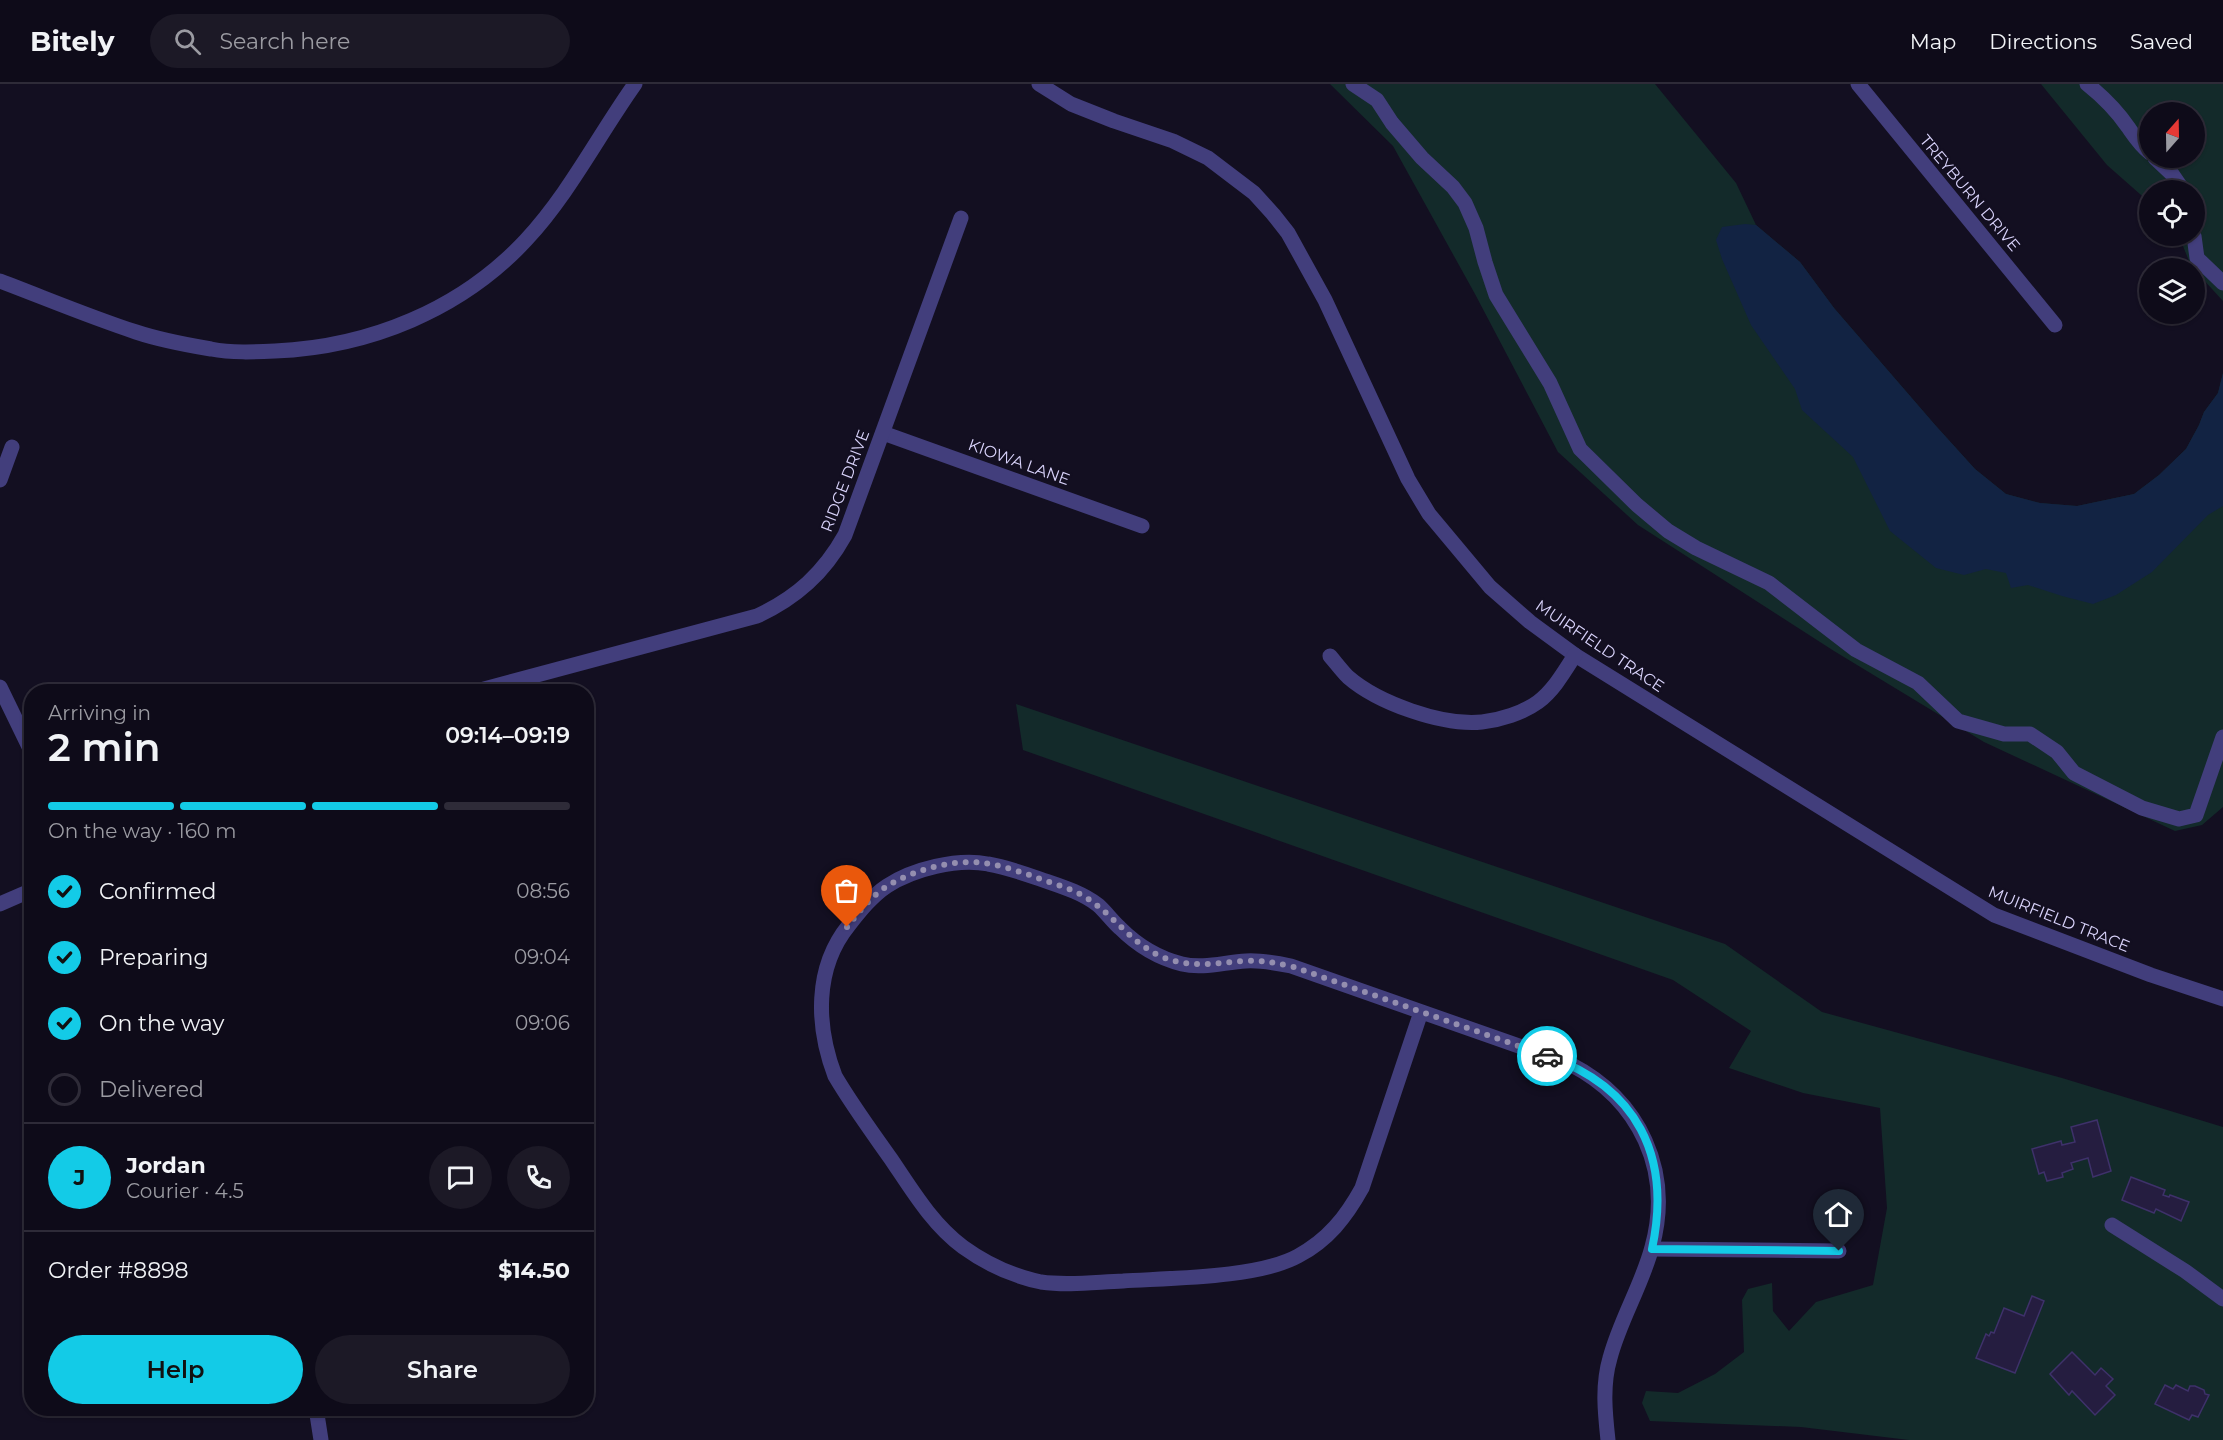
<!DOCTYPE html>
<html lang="en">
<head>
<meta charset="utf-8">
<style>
	:root { --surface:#0e0b19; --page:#1c1926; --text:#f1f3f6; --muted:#9b9ba2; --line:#2e2b38; --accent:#13cbe7 }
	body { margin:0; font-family:Montserrat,sans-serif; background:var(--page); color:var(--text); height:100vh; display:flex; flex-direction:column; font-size:22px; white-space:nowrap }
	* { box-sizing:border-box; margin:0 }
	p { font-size:20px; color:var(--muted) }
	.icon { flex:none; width:33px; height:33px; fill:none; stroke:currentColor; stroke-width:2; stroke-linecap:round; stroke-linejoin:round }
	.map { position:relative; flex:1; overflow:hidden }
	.panel { position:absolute; left:24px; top:600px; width:570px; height:732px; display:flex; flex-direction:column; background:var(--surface); border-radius:24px; box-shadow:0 2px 4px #0004,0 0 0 2px var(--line) }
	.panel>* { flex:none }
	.needle { width:39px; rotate:20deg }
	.fabs { position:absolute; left:2139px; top:18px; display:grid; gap:12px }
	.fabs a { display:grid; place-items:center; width:66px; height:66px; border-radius:50%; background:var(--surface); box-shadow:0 2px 4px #0004,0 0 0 2px var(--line); font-size:30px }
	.pin { position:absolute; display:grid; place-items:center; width:51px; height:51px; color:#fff; margin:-62px -26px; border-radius:50% 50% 50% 0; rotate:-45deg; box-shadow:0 0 6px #0007 }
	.pin .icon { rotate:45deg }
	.courier { position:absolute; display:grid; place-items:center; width:60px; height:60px; margin:-30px; border:4px solid #13cbe7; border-radius:50%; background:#fff; color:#222; box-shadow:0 2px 8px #0007 }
	.head em { font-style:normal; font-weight:600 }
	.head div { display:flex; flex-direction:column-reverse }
	.head { display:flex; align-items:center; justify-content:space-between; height:102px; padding:0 24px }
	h1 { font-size:39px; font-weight:600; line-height:45px }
	.bar { display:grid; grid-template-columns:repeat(4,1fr); gap:9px 6px; align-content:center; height:72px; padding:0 24px }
	.bar i { height:8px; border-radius:4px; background:var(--line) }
	.bar .active { background:var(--accent) }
	.bar p { grid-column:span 4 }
	.line { display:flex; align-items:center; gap:15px; padding:0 24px; border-top:2px solid var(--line) }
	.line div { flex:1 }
	.round { display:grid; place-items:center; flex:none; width:63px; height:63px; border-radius:32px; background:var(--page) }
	ol { padding:0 24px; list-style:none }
	li { display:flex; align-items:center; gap:18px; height:66px }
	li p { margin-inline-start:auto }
	li .icon { padding:6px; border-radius:50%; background:var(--accent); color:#111; stroke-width:4 }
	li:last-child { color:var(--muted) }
	li i { width:33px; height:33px; border:3px solid var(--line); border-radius:50% }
	.cta { display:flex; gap:12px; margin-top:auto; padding:12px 24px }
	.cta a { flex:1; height:69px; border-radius:36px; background:var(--accent); color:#111; font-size:24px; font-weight:600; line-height:69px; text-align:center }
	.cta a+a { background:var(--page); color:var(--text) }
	header { display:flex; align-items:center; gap:36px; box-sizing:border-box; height:84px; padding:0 30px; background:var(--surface); border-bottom:2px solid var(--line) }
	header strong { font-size:28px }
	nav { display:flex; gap:33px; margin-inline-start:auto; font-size:21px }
	.search { width:420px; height:54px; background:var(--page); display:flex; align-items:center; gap:15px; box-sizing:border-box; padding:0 21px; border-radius:33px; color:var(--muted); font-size:22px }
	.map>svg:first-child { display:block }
	.green { fill:#132a2a; fill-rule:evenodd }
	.water { fill:#122343 }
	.building { fill:#251d40; stroke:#3e316a; stroke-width:1.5 }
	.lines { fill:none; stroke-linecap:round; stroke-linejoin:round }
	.minor { stroke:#423e7c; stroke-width:15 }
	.done { stroke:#948eaf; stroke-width:6; stroke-dasharray:0 10.8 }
	.route { stroke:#13cbe7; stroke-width:8 }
	.labels { text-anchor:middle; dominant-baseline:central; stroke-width:4.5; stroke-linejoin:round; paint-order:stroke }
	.street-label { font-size:16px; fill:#d9d3fb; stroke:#130f21 }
</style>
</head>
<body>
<header>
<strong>Bitely</strong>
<div class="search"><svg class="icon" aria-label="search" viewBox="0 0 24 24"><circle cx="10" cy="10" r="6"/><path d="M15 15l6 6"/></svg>Search here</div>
<nav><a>Map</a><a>Directions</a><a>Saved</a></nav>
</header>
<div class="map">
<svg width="2223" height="1356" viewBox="0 0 2223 1356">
	<rect width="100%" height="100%" fill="#130f21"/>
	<!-- green -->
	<g class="green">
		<path d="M1330,0H1655L1736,99L1756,141L1800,178L1834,224L1936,342L1975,385L2006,410L2040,419L2077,422L2134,410L2159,391L2186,365L2199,341L2204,328L2218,309L2223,289V723L2202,741L2175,747L1984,658L1834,567L1638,441L1558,368L1475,210L1393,62Z"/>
		<path d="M2041,0H2223V217L2191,182L2179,152H2194V106H2150L2149,118L2107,81ZM2150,28H2194V74H2150Z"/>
		<path d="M1016,620L1725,860L1822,928L2062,994L2223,1043V1356H1909L1801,1343L1650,1337L1642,1319L1646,1307L1678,1309L1715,1290L1744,1268L1742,1216L1748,1205L1772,1199L1773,1227L1789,1247L1816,1218L1873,1201L1887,1124L1880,1024L1803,1009L1729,984L1751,947L1673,896L1023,666Z"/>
	</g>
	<!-- water -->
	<path class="water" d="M1745,140L1756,141L1800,178L1834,224L1936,342L1975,385L2006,410L2040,419L2077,422L2134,410L2159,391L2186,365L2199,341L2204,328L2218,309L2223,289V422L2208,431L2152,488L2116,511L2093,520L2062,512L2028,501L2011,504L2006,489L1986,485L1964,491L1936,484L1890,447L1853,373L1802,326L1795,305L1751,241L1722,175L1716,156L1722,143Z"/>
	<!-- building -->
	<g class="building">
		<path d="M2097,1036L2111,1087L2093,1093L2088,1074L2071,1079L2073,1085L2062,1089L2063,1093L2047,1097L2044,1088L2039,1090L2032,1065L2061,1057L2062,1061L2075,1058L2071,1043Z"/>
		<path d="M2131,1093L2165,1106L2163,1111L2169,1113L2170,1111L2189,1118L2181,1137L2156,1125L2154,1129L2122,1116Z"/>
		<path d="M2032,1212L2044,1217L2015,1289L1976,1274L1986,1250L1989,1252L1991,1248L1994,1249L2004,1224L2024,1232Z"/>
		<path d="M2072,1268L2095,1291L2101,1284L2113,1295L2106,1302L2115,1311L2095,1331L2072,1307L2069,1311L2050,1290Z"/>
		<path d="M2165,1301L2173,1305L2176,1301L2188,1307L2190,1302H2195L2204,1306L2205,1310L2209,1311L2198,1333L2192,1331L2189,1336L2155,1320Z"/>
	</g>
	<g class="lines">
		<!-- minor -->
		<g class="minor">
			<path d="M1039,0L1071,20L1114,37L1173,57L1208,74L1254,109L1273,130L1288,149L1325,216L1408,395L1429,430L1490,503L1530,538L1575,571L1994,831L2151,891L2223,915"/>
			<path d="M1353,0L1377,16L1392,39L1422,74L1453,103L1465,119L1476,144L1485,178L1496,211L1550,299L1580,365L1637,421L1668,447L1696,464L1769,499L1856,566L1918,599L1958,637L2004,650H2030L2057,668L2074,689L2142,724L2179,735L2196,731L2223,653"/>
			<path d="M1858,0L2055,241"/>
			<path d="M2087,0C2102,12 2117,27 2128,43C2135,53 2140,61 2150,69"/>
			<path d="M2155,74L2172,90L2183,106"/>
			<path d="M2194,152L2197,174L2223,199"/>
			<path d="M0,197C45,214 90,233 136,248C160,256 187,261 211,265C232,269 254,268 275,267C369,263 461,226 526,156C569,110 598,52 635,0"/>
			<path d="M883,349L1142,442"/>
			<path d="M0,396L12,363"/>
			<path d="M1330,572C1336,579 1342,587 1348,593C1378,619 1442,642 1482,638C1500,636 1523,629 1538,618C1554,606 1564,588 1575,571"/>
			<path d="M0,603L32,669"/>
			<path d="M473,608L757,532C796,514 824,489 845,451L961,134"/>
			<path d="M0,820L32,806"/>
			<path d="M1421,928L1362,1104C1346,1133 1328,1156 1298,1172C1258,1194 1170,1194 1123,1197C1096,1198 1068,1202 1041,1198C1013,1192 985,1179 963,1163C932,1140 912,1106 891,1075C872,1048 852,1021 835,992C816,942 814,884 849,841C860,827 872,812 887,802C913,785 957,774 988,780C1006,783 1023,789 1040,795C1060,802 1081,808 1098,821C1106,828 1112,837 1120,844C1137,861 1158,874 1182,880C1203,885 1225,878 1246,877C1261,876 1276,879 1291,882L1570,980C1640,1016 1673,1087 1652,1163C1642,1201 1620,1236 1610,1274C1602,1301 1605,1329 1608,1356"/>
			<path d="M2112,1141L2185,1187L2223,1215"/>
			<path d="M1652,1165L1839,1167"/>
			<path d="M316,1324L321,1356"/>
		</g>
	</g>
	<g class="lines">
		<!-- done -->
		<path class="done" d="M847,843C859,828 872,811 889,801C917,785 953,775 985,779C1003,782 1021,788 1038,794C1054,800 1071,804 1085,813C1113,830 1130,858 1160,872C1189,885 1215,879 1245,877C1261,876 1275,879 1291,882L1547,972"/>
		<!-- route -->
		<path class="route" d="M1547,972C1637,1003 1672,1072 1652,1165L1839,1167"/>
	</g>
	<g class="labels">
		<!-- street labels -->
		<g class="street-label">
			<text transform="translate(1970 109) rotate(50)">TREYBURN DRIVE</text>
			<text transform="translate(1019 378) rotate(20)">KIOWA LANE</text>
			<text transform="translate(845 397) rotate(-69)">RIDGE DRIVE</text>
			<text transform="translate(1600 562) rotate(34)">MUIRFIELD TRACE</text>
			<text transform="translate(2059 835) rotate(22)">MUIRFIELD TRACE</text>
		</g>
	</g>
</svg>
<div class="fabs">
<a><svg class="needle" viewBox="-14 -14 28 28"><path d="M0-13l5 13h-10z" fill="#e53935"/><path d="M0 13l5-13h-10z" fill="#9b9ba2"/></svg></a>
<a><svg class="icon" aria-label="locate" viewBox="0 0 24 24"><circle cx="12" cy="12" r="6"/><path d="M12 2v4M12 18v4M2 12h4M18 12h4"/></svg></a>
<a><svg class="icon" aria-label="layers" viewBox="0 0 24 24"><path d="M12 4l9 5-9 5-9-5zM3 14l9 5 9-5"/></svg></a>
</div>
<div class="pin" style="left:847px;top:843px;background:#ea580c"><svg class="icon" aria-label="bag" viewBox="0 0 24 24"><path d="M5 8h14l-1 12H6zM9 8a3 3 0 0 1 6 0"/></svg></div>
<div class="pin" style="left:1839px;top:1167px;background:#1f2937"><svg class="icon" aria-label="home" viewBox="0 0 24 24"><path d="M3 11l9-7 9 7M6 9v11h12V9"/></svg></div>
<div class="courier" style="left:1547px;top:972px"><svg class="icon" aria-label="car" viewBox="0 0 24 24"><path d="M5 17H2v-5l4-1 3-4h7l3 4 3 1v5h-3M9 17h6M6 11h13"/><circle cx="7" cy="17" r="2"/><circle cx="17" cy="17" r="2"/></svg></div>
<section class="panel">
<div class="head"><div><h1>2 min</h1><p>Arriving in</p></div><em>09:14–09:19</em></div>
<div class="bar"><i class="active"></i><i class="active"></i><i class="active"></i><i></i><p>On the way · 160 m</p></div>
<ol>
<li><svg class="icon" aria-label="check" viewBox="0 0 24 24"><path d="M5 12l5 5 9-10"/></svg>Confirmed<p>08:56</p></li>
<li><svg class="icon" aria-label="check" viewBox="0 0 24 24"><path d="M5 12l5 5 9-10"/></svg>Preparing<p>09:04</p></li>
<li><svg class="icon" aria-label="check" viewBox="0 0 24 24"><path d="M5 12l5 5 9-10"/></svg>On the way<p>09:06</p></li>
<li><i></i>Delivered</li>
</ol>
<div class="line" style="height:108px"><b class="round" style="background:var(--accent);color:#111">J</b><div><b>Jordan</b><p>Courier · 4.5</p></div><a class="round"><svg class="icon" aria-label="chat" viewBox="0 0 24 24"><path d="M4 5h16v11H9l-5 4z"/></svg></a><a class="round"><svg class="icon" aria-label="phone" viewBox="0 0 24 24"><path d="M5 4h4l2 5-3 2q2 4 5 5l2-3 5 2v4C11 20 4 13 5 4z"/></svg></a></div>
<div class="line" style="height:78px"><div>Order #8898</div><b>$14.50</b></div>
<div class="cta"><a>Help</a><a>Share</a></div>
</section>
</div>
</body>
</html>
